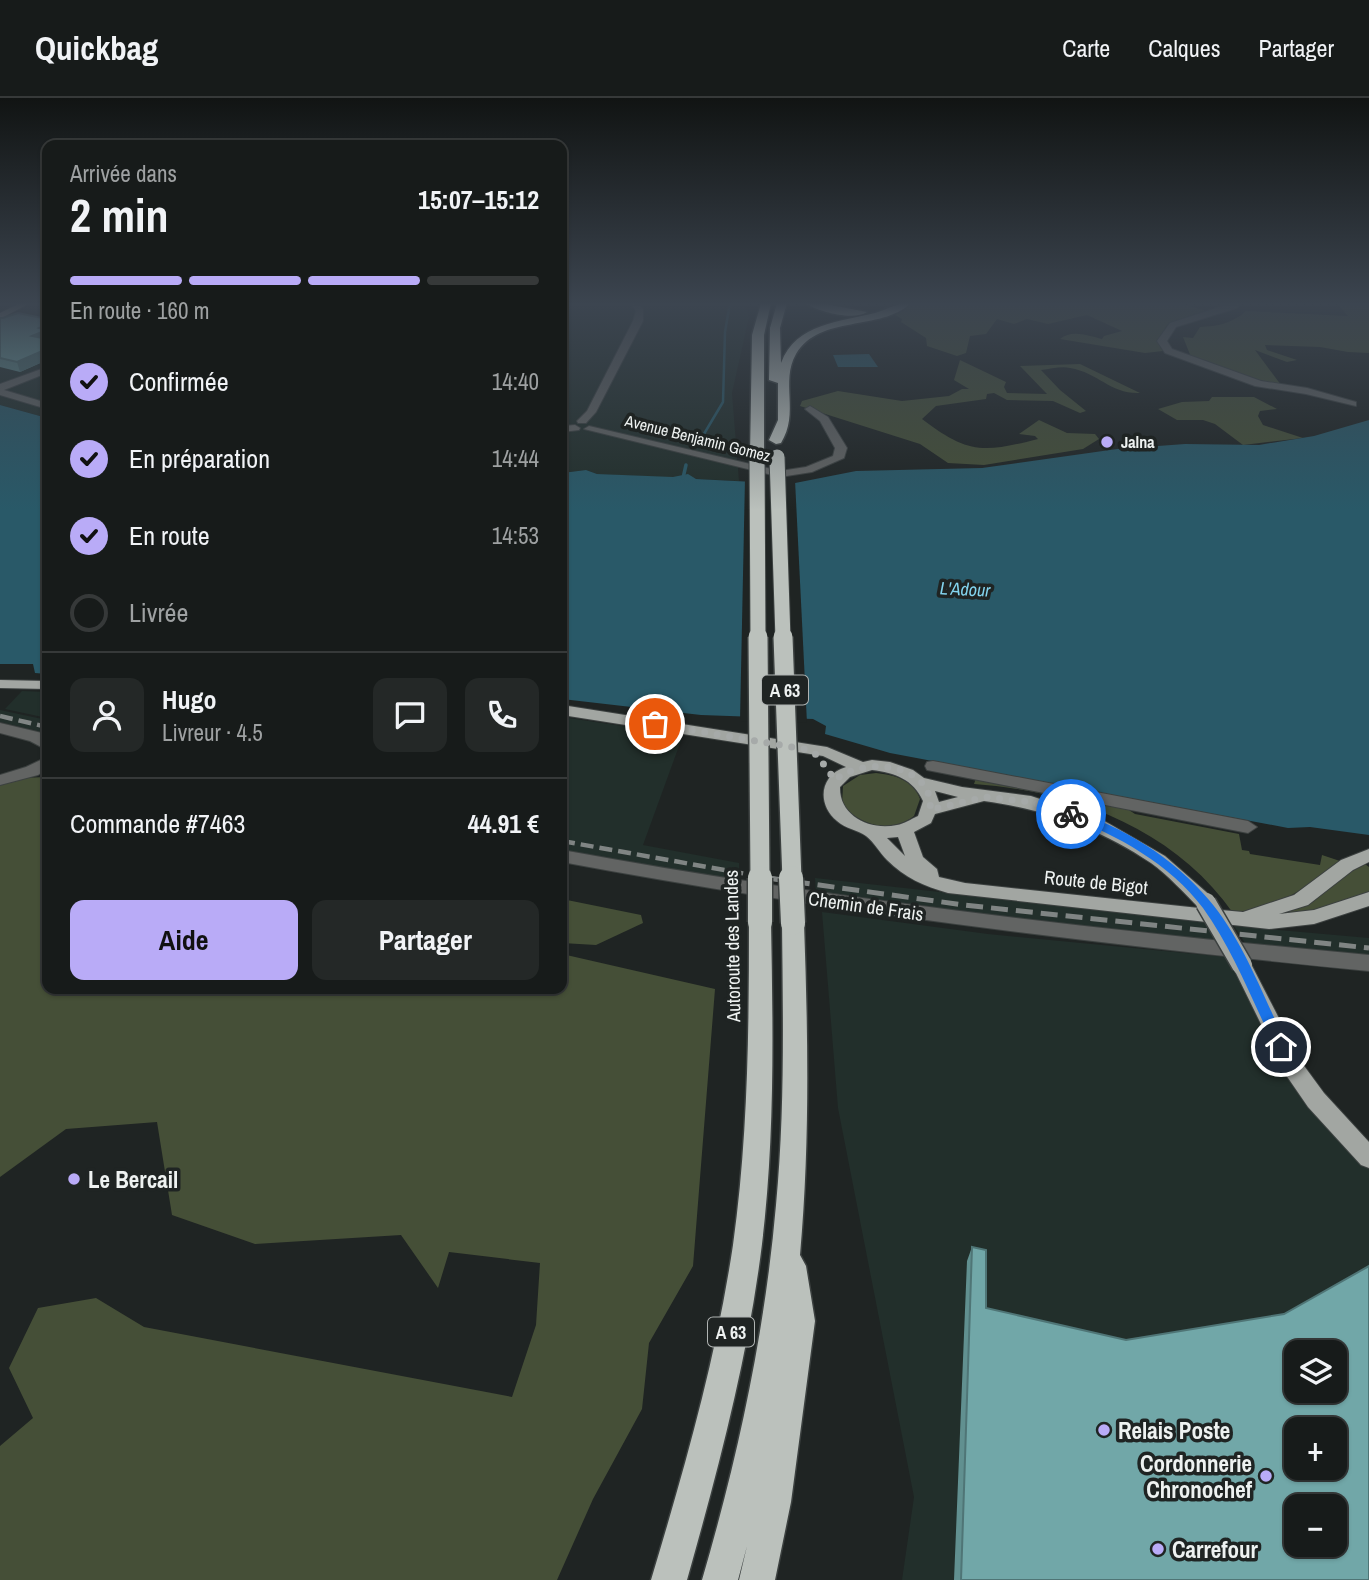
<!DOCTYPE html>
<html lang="fr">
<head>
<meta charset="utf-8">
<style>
	:root { --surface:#171b1a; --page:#242827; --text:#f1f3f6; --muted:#9ea1a2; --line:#363939; --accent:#b9abf7 }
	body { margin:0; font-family:"Archivo Narrow",sans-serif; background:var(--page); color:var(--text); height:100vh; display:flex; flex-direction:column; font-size:26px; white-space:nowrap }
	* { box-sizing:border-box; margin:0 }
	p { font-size:23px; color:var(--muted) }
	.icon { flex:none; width:38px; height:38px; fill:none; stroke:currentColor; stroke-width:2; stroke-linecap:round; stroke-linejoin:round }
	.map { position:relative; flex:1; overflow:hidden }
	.sheet { position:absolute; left:42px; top:42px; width:525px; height:854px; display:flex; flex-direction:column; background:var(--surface); border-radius:14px; box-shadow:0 2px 5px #0004,0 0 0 2px var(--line) }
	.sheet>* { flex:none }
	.controls { position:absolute; left:1284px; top:1242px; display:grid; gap:14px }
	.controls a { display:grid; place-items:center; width:63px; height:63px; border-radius:14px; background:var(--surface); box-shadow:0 2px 5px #0004,0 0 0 2px var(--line); font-size:35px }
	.pin { position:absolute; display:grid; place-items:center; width:60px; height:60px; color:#fff; margin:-30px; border:4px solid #fff; border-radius:50%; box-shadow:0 2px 7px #0007 }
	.courier { position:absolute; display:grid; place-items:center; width:70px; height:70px; margin:-35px; border:5px solid #1a73e8; border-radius:50%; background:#fff; color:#222; box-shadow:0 2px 9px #0007 }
	.overview em { font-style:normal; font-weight:800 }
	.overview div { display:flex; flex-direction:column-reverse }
	.overview { display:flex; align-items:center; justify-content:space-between; height:119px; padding:0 28px }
	h1 { font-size:46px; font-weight:800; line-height:52px }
	.bar { display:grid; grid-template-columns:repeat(4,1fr); gap:10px 7px; align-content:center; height:84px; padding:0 28px }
	.bar i { height:9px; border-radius:5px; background:var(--line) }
	.bar .selected { background:var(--accent) }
	.bar p { grid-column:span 4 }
	.line { display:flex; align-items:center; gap:18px; padding:0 28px; border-top:2px solid var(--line) }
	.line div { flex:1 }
	.round { display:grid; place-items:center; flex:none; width:74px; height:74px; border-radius:14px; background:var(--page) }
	ol { padding:0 28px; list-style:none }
	li { display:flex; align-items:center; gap:21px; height:77px }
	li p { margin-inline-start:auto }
	li .icon { padding:7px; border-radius:50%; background:var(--accent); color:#111; stroke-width:4 }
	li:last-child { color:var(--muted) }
	li i { width:38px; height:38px; border:4px solid var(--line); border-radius:50% }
	.primary-button { display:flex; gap:14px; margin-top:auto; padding:14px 28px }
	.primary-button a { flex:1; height:80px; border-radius:14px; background:var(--accent); color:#111; font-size:28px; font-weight:800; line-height:80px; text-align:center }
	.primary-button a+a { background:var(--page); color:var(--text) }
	header { display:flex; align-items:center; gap:42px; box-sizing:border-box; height:98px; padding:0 35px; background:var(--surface); border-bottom:2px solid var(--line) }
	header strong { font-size:33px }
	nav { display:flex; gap:38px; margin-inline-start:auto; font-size:24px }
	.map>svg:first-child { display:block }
	.built { fill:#222f2b; fill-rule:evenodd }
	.green { fill:#454f37 }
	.water { fill:#295968 }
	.pier { fill:#1f2423 }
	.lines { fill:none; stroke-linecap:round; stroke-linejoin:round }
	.stream-far1 { stroke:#295968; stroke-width:2.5 }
	.stream { stroke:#295968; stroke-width:3.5 }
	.minor-casing { stroke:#3c4140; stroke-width:2 }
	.major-casing { stroke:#3c4140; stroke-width:2 }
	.highway-casing { stroke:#3c4140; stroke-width:3 }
	.minor { fill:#626463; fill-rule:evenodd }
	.major { fill:#a2a6a2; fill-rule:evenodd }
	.highway { fill:#bbc1bc; fill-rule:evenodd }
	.rail-far1 { stroke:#808584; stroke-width:4.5; stroke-dasharray:13 6; stroke-linecap:butt }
	.rail { stroke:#808584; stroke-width:5; stroke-dasharray:17 8; stroke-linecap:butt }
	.major-bridge-casing { stroke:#3c4140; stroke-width:23; stroke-linecap:butt }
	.highway-bridge-far2-casing { stroke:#3c4140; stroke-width:17; stroke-linecap:butt }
	.highway-bridge-far1-casing { stroke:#3c4140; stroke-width:22; stroke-linecap:butt }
	.highway-bridge-casing { stroke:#3c4140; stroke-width:27; stroke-linecap:butt }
	.major-bridge { stroke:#a2a6a2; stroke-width:20 }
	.highway-bridge-far2 { stroke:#bbc1bc; stroke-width:15 }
	.highway-bridge-far1 { stroke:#bbc1bc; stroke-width:19 }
	.highway-bridge { stroke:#bbc1bc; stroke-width:24 }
	.wall { fill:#619090 }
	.shaded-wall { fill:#4f7576 }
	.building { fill:#71a7a8; stroke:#4f7576; stroke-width:2; fill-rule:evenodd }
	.route { fill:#1a73e8 }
	.done { stroke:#a6aaa9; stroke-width:7; stroke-dasharray:0 12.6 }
	.poi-dot { fill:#b9abf7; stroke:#1f2423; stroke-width:2.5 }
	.labels { text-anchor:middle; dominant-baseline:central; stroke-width:7; stroke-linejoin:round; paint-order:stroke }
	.far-street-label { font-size:16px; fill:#eef2f1; stroke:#1f2423 }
	.far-poi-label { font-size:16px; font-weight:bold; fill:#eef2f1; stroke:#1f2423; text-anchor:start }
	.far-water-label { font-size:18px; font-style:italic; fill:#83d4ee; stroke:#1f2423 }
	.shield { fill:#1f2423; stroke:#b0b4b3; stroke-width:2 }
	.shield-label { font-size:18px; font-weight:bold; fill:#eef2f1 }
	.street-label { font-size:19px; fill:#eef2f1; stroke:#1f2423 }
	.near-poi-label { font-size:23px; font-weight:bold; fill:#eef2f1; stroke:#1f2423; text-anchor:start }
</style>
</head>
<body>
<header>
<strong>Quickbag</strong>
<nav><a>Carte</a><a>Calques</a><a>Partager</a></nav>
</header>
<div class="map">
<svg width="1369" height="1482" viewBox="0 0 1369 1482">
	<rect width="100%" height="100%" fill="#1f2423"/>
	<!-- built -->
	<g class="built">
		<path d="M0,205H47V320L0,307Z"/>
		<path d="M562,205H745L749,219L732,295L739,383L597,376L586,372L562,375Z"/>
		<path d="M22,593L47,594V620L5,611Z"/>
		<path d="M0,612L47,622V635L0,624Z"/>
		<path d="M562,619L683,637L643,747L739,765V784L562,752Z"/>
		<path d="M815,780L1206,824L1217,842L963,816L816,796Z"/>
		<path d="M822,814L988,836L1237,860L1293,971L1369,1064V1482H902L914,1399L838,1010ZM1297,1255H1335V1293H1297ZM1297,1332H1335V1370H1297ZM1297,1409H1335V1447H1297Z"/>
		<path d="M1234,828L1369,840V859L1245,845Z"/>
	</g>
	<!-- green -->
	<g class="green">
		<path d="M914,205H1177L1207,213L1167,227L1157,243L1163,253L1145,255L1060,241C1072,231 1089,238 1102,241L1104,238L1122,233L1087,217L1048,226L1027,221L1014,226L997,221L986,236L970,238L966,255L957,258L927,248L926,240L901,224L902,221L895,217Z"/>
		<path d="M1336,205H1369V255L1348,254L1320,249L1265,247L1267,252L1297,262L1287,264L1255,252L1281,287L1255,281L1191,259L1183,239L1193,240L1200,229C1218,228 1231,226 1246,213L1348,218Z"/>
		<path d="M960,262L1006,284L1004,289L1007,295L1047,296L1020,268L1080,266L1140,295C1110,296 1099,275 1070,270C1061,268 1051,271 1041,272L1060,292L1086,313L1080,315L1053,303L1007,302L994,295L987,296L986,301L936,308L922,321C968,356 983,355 1038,341L1035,338L1019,336L1039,322L1067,335L1095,336L1099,341L1083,351L984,367L948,365L920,346L800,308L802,303L838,293L902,303L949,298L962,291H969L954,282Z"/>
		<path d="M1212,299H1254L1277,311L1260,313L1258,318L1263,327L1303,340L1243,347L1215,326L1203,322H1177L1158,311L1182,304L1209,303Z"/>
		<path d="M876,675C895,677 913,682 920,701L914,718C890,736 860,728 842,706L843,688L860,677Z"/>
		<path d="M47,679V891H562V856L715,891L693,1168L649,1245L642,1311L593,1401L557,1482H0V1348L33,1320L9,1270L38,1210L96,1200L144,1229L512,1299L536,1227L540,1165L449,1154L438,1190L401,1137L255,1146L172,1117L157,1024L66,1031L0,1079V686L19,680Z"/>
		<path d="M976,680L1126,710L1135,716L1239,736L1242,752L1249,753L1250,756L1320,767L1322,757L1340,763C1303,791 1281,810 1233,815C1174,731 1074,693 974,686Z"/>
		<path d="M1362,764L1369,769V796L1292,818L1286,812Z"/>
		<path d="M562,801L641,817L643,825L596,847L562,845Z"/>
	</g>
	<!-- water -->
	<g class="water">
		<path d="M869,256L878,269H838L833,257Z"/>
		<path d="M0,307L47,320V576L35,575L33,566H0Z"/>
		<path d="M1369,322V737L1310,729L1288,730L890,655L825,636L826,628L813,621L701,617L562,601V375L586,372L597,376L673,379L688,376L696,381L790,386L856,373L982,370L1117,351L1185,346L1259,347L1314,338Z"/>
	</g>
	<!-- pier -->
	<path class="pier" d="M745,380L795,382L807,625L740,623Z"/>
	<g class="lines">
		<!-- stream-far1 -->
		<path class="stream-far1" d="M698,346L723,304L725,234L730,205"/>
		<!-- stream -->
		<path class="stream" d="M683,380L686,367"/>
		<defs>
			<g id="minor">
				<path d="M630,205H638L643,211V223L596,314L586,325H578L577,323L587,313L633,223L636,213Z"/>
				<path d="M1232,205H1240L1237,210L1176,229L1167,243L1172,251L1261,283L1307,290L1356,304V308L1306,296L1255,288L1165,255L1157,243L1170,225Z"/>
				<path d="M47,269V275L4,292L47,305V311L0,297V286Z"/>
				<path d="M810,308L828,319L847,350L844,360L812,374L780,379L584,331L589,328L780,373L806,369L833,358L835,350L820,323L805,311Z"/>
				<path d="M575,327L580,330L579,332L562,334V328Z"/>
				<path d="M0,625L42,635L47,640V652L30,643L0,635Z"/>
				<path d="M47,659V671L38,677L0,687V677L26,669Z"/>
				<path d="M933,663L1248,723L1257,729L1248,735L927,672L925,668L927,664Z"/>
				<path d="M562,752C829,801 1098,832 1369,857V873C1098,846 829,814 562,764Z"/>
			</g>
			<g id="major">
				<path d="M20,205H30L0,221V215Z"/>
				<path d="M0,582L47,583V591L0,590Z"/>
				<path d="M562,607L827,649L863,664L872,662L890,664L913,672L924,680L962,689L1031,698L1101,721L1165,758L1213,800L1215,805L1210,811L1243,814L1294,797L1341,762L1369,751V764L1353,772L1308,807L1279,816L1314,812L1369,794V808L1314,826L1269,831L948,795C924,788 905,780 887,762C880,755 874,744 866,738C858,732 846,731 837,723C817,707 819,677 846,669L823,658L562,617ZM872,672C895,675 913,681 923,703L918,718C911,721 904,726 897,727C870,733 839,718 840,689L850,679ZM935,693L958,699L939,704ZM984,703C1047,712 1098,730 1151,765C1168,777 1184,795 1199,810L965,785L939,779L937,771L923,759L914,734L931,725L935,716ZM898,739L905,758L887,740Z"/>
				<path d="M1242,859L1249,862L1302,965L1324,995L1369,1044V1070L1361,1067L1308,1009L1286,977L1232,867L1235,862Z"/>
			</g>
			<g id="highway">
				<path d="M761,205H771L764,237V358L757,362L750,358L752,237Z"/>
				<path d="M777,205H787L780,230L781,265C796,225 840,224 875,215C888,211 898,204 911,205C880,234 820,216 796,256C780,284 800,315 781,345L776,346L769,342L778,322V285L769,282L770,230Z"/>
				<path d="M805,205H820L867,214C854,223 818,214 805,205Z"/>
				<path d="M760,816L768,818L771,824C773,932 775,1039 762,1146C748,1260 718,1372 687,1482H651C684,1372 716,1261 733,1147C748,1040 749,932 749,824L752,818Z"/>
				<path d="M793,817L801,819L804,825C808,936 810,1046 800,1157L806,1168L815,1223L791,1404L775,1482H739L747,1448L738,1482H702C738,1359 765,1234 776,1107C785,1013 783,919 782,825L785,819Z"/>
			</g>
		</defs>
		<!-- minor casing -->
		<use href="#minor" class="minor-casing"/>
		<!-- major casing -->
		<use href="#major" class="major-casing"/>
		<!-- highway casing -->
		<use href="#highway" class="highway-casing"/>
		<!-- minor -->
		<use href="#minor" class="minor"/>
		<!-- major -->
		<use href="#major" class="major"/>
		<!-- highway -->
		<use href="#highway" class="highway"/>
		<!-- rail-far1 -->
		<g class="rail-far1">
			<path d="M0,618L47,629"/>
			<path d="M562,743L780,782"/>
		</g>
		<!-- rail -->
		<path class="rail" d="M768,780L964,807L1369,850"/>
		<defs>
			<path id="major-bridge" d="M1206,805L1242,867"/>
			<g id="highway-bridge-far2">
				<path d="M757,358L758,541"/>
				<path d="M777,359L783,541"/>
			</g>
			<g id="highway-bridge-far1">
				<path d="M758,539L760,782"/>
				<path d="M783,539L792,782"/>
			</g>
			<g id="highway-bridge">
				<path d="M760,780V824"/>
				<path d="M791,780L793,825"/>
			</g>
		</defs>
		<!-- major-bridge casing -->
		<use href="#major-bridge" class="major-bridge-casing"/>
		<!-- highway-bridge-far2 casing -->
		<use href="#highway-bridge-far2" class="highway-bridge-far2-casing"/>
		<!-- highway-bridge-far1 casing -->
		<use href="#highway-bridge-far1" class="highway-bridge-far1-casing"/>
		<!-- highway-bridge casing -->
		<use href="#highway-bridge" class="highway-bridge-casing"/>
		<!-- major-bridge -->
		<use href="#major-bridge" class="major-bridge"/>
		<!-- highway-bridge-far2 -->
		<use href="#highway-bridge-far2" class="highway-bridge-far2"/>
		<!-- highway-bridge-far1 -->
		<use href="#highway-bridge-far1" class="highway-bridge-far1"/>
		<!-- highway-bridge -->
		<use href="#highway-bridge" class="highway-bridge"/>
	</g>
	<!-- wall -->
	<g class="wall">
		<path d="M0,220L47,221V262L20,274L0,269Z"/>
		<path d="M972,1149L986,1210L1369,1482H954L967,1163Z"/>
	</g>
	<!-- shaded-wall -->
	<g class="shaded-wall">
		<path d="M47,226V243L32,238L39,230Z"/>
		<path d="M47,251V262L20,274L17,264Z"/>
	</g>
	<!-- building -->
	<g class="building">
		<path d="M18,215L47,221V226L39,230L47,232L32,238L47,241V251L17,264L0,260V220H3Z"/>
		<path d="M972,1149L986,1152V1210L1126,1242L1284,1216L1369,1168V1482H961ZM1297,1255H1335V1293H1297ZM1297,1332H1335V1370H1297ZM1297,1409H1335V1447H1297Z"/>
	</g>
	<!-- sky -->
	<linearGradient id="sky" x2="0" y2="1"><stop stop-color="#111413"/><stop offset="0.5" stop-color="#3c4550"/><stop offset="1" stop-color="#3c4550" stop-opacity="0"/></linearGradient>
	<rect width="1369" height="412" fill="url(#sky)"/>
	<!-- route -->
	<path class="route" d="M1071,712C1122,728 1174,760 1209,802C1244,843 1264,901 1288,949L1286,953H1277C1253,905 1234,853 1203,810C1170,766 1117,737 1067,718V713Z"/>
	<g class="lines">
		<!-- done -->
		<path class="done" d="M655,626L804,651L817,657L835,682C863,658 935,665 930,712L985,699L1031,704L1071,716"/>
	</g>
	<!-- markers -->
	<g class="poi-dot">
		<circle cx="1107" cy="344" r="7"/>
		<circle cx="74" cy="1081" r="7"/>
		<circle cx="1104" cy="1332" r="7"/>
		<circle cx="1266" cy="1378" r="7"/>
		<circle cx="1158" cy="1451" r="7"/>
	</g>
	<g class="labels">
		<!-- far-street labels -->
		<g class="far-street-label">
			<text transform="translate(698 340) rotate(14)">Avenue Benjamin Gomez</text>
		</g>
		<!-- far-poi labels -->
		<g class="far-poi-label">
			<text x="1121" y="344">Jalna</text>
		</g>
		<!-- far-water labels -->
		<g class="far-water-label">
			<text transform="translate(965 491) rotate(3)">L'Adour</text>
		</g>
		<!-- shield labels -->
		<g class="shield">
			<rect x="762" y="577.5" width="46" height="29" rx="5"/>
			<rect x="708" y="1219.5" width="46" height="29" rx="5"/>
		</g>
		<g class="shield-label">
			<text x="785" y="592">A 63</text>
			<text x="731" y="1234">A 63</text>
		</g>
		<!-- street labels -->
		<g class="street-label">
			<text transform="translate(1096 784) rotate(6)">Route de Bigot</text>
			<text transform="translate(866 808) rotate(8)">Chemin de Frais</text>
			<text transform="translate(732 848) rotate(-91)">Autoroute des Landes</text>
		</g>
		<!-- near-poi labels -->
		<g class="near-poi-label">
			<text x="88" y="1081">Le Bercail</text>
			<text x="1118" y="1332">Relais Poste</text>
			<text x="1252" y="1365" text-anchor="end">Cordonnerie<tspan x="1252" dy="26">Chronochef</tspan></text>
			<text x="1172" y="1451">Carrefour</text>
		</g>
	</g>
</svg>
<div class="controls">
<a><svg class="icon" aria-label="layers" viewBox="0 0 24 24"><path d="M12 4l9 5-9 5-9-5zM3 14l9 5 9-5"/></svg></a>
<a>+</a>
<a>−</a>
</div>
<div class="pin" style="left:655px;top:626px;background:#ea580c"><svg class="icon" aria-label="bag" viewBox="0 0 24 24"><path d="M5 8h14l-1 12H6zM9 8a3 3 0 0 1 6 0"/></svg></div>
<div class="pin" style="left:1281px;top:949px;background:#1f2937"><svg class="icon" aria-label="home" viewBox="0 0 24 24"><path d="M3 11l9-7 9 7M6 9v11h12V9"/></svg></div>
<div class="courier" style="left:1071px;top:716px"><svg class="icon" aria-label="bike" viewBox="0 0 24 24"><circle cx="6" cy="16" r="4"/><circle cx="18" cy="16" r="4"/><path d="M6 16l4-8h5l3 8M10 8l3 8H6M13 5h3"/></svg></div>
<section class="sheet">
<div class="overview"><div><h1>2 min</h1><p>Arrivée dans</p></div><em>15:07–15:12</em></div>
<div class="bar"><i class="selected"></i><i class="selected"></i><i class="selected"></i><i></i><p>En route · 160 m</p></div>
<ol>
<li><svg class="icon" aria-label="check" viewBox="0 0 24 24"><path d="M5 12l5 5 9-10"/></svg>Confirmée<p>14:40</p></li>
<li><svg class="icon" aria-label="check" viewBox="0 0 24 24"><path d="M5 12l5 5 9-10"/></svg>En préparation<p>14:44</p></li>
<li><svg class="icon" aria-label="check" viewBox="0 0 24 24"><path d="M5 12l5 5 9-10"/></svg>En route<p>14:53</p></li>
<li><i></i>Livrée</li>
</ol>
<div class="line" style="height:126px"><a class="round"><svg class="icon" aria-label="person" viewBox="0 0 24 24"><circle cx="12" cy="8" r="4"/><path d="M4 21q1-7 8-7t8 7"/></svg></a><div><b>Hugo</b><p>Livreur · 4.5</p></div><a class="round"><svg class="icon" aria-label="chat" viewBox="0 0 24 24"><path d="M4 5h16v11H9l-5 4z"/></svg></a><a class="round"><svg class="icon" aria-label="phone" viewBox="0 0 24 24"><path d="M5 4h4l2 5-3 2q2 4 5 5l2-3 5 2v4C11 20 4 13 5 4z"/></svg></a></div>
<div class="line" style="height:91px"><div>Commande #7463</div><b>44.91 €</b></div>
<div class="primary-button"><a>Aide</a><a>Partager</a></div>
</section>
</div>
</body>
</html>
